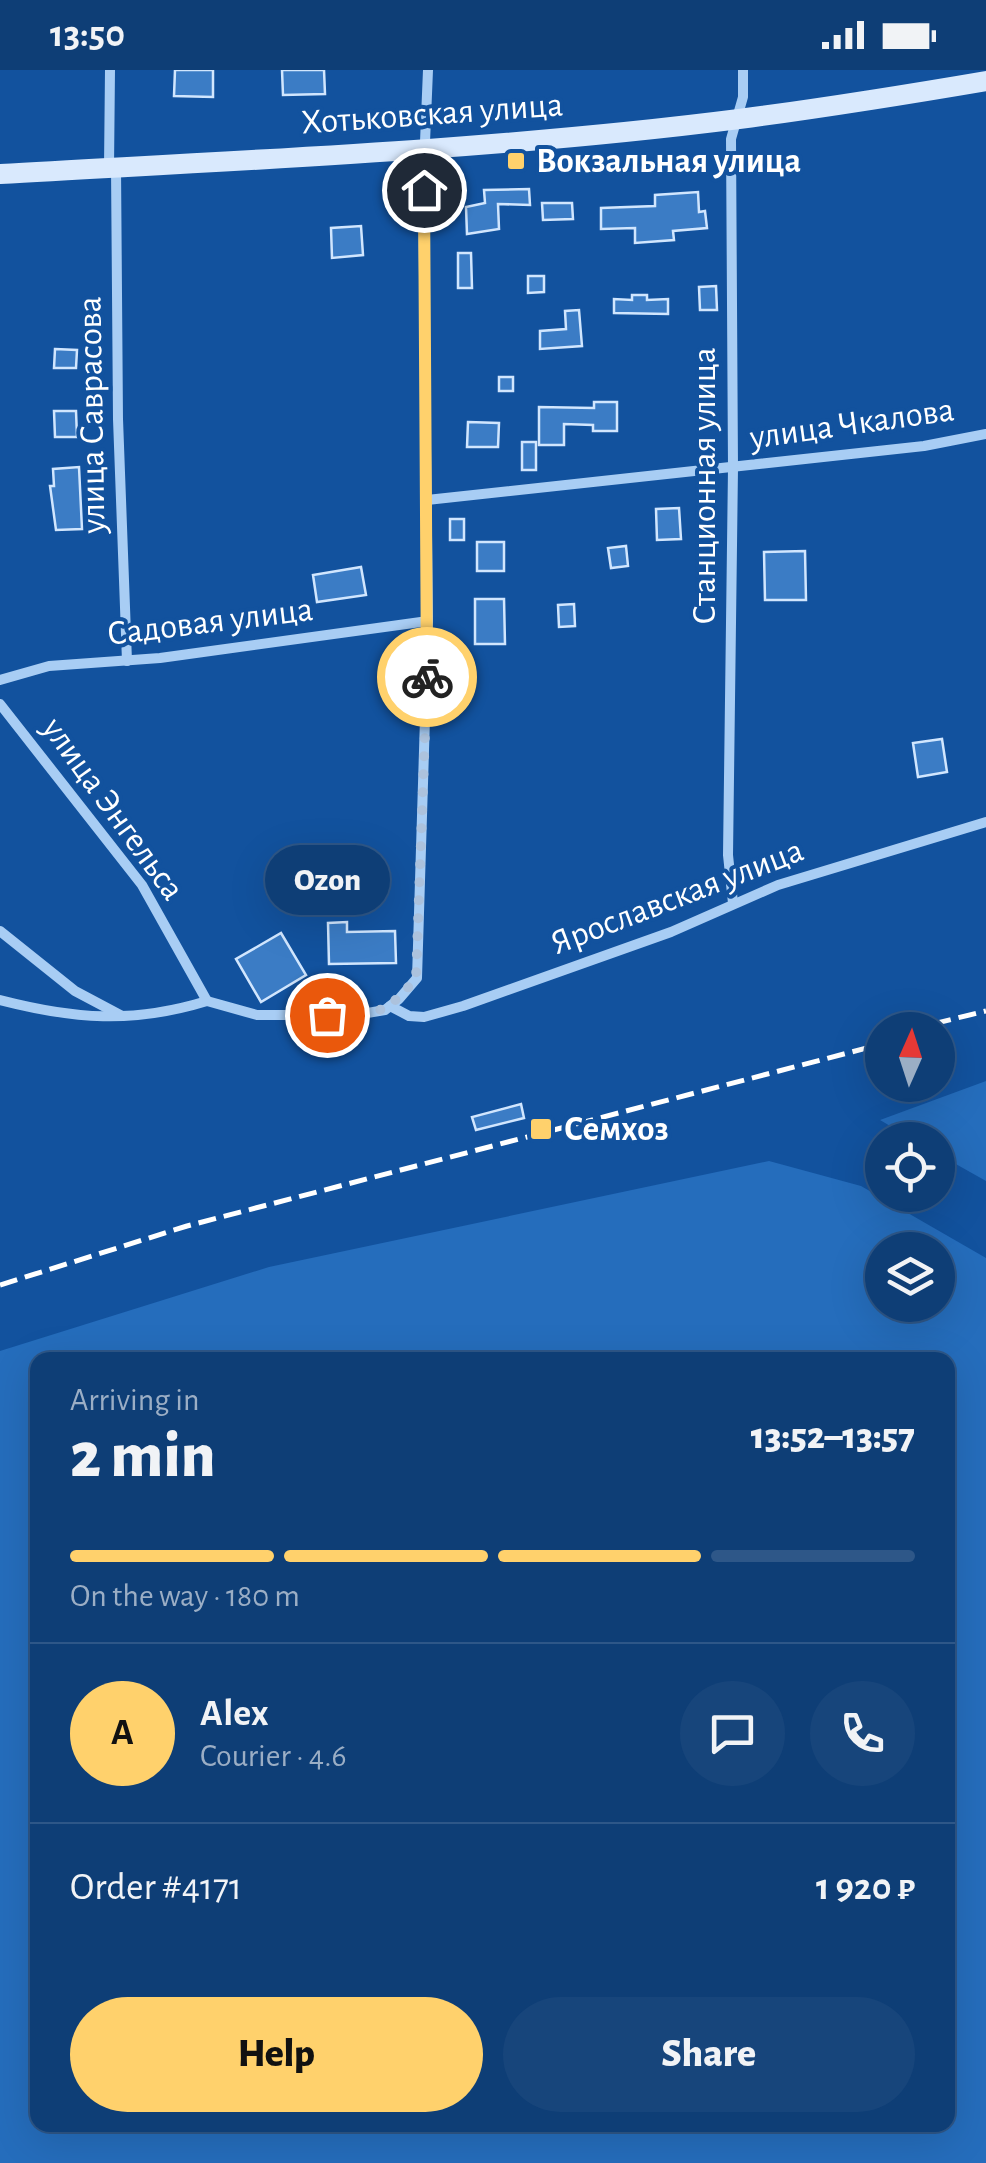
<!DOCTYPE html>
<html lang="en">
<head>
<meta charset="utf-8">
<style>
	:root { --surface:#0e3e76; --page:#17457b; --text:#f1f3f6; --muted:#9baec5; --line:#2e5788; --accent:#ffd16c }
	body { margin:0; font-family:"Alegreya Sans",sans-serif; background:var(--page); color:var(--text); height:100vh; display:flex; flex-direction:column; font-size:38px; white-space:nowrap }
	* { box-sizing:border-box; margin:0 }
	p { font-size:32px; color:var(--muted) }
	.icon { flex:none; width:55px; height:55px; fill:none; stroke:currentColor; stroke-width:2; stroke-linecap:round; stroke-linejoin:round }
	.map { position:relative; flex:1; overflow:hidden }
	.panel { position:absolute; left:30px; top:1282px; width:925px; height:780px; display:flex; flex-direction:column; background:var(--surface); border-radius:20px; box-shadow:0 10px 40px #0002,0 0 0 2px var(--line) }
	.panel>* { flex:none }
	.needle { width:65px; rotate:3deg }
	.controls { position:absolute; left:865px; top:942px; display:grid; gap:20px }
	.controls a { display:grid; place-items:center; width:90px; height:90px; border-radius:50%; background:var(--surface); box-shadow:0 10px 40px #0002,0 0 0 2px var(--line); font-size:50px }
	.pin { position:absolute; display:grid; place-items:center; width:85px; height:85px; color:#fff; margin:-42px; border:5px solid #fff; border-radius:50%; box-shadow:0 2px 10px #0007 }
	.courier { position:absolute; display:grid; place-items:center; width:100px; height:100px; margin:-50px; border:8px solid #ffd16c; border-radius:50%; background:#fff; color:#222; box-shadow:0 2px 12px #0007 }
	.bubble { position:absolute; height:70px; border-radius:35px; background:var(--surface); box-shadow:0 10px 40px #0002,0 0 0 2px var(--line); font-size:32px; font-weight:800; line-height:70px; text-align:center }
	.headline em { font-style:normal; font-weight:800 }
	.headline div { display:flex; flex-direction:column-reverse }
	.headline { display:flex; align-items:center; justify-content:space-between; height:170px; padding:0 40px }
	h1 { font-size:65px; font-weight:800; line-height:75px }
	.bar { display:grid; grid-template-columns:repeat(4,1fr); gap:15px 10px; align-content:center; height:120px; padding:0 40px }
	.bar i { height:12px; border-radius:8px; background:var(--line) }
	.bar .on { background:var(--accent) }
	.bar p { grid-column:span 4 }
	.line { display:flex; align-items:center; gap:25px; padding:0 40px; border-top:2px solid var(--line) }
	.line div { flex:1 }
	.round { display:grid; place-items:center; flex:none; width:105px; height:105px; border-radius:52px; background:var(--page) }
	.cta { display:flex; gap:20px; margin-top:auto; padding:20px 40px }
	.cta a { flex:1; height:115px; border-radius:60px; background:var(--accent); color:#111; font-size:40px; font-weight:800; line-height:115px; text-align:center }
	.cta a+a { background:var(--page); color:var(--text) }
	.status { display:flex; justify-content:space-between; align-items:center; height:70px; padding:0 50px; background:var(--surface); direction:ltr }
	.status svg { height:28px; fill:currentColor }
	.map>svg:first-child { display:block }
	.green { fill:#256dbc; fill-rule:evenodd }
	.building { fill:#3b7cc5; stroke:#d1e6fe; stroke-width:2.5 }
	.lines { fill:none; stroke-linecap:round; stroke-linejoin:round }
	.street { stroke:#a8cdf4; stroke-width:10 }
	.secondary { stroke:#d9e9fd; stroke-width:20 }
	.rail { stroke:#fff; stroke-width:5; stroke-dasharray:18 8; stroke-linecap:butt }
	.done { stroke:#acc2dd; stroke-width:10; stroke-dasharray:0 18 }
	.route { stroke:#ffd16c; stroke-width:12 }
	.poi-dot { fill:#ffd16c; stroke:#12529e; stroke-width:4 }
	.labels { text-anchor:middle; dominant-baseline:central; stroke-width:8; stroke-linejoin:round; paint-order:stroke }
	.street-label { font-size:35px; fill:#fff; stroke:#12529e }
	.poi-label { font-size:35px; font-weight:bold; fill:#fff; stroke:#12529e; text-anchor:start }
</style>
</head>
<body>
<div class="status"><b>13:50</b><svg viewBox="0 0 49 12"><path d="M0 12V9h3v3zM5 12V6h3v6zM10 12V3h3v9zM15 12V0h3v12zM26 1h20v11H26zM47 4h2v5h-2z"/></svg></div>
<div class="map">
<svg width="986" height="2093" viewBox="0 0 986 2093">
	<rect width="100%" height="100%" fill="#12529e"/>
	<!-- green -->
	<g class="green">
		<path d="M986,1011V1111L938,1084V1070H914L880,1050Z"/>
		<path d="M769,1091L861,1116L986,1188V2093H0V1281L269,1197ZM882,1180H938V1235H882ZM38,1290H948V2055H38Z"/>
	</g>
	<!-- building -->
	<g class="building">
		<path d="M175,0H213V27L174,26Z"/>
		<path d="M282,0H324L325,24L283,25Z"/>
		<path d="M529,119L530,135L498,134L499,159L467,164L466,137L485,133L484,120Z"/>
		<path d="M698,122L699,142L705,141L707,158L673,161L674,170L635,173V158L601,159V138L655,136V125Z"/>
		<path d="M542,133H572L573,149L543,150Z"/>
		<path d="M361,156L363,185L332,188L331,158Z"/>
		<path d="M458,183H471L472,218H458Z"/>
		<path d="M528,206H544V222L528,223Z"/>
		<path d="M716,216L717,240H700L699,217Z"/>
		<path d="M632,225H647V230L668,229V244L614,243V229L632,230Z"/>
		<path d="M579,240L582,276L540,279V261L566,259L565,241Z"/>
		<path d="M55,279L77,280L76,298H54Z"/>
		<rect x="499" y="307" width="14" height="14"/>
		<path d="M594,332H617V361H593V355L564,354V375H539V337L594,338Z"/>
		<path d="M54,341H76L77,367H55Z"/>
		<path d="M468,352L499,353L498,377H467Z"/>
		<rect x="522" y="372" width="14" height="28"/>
		<path d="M79,397L82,459L56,460L50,416H54L53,399Z"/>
		<path d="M679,438L681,469L657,470L656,439Z"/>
		<rect x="450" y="449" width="14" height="21"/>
		<rect x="477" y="472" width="27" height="29"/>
		<path d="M626,476L628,496L611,498L608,478Z"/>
		<path d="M805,481L806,530H765L764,482Z"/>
		<path d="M361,497L366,525L317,532L313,505Z"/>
		<path d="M475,529H504L505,574H475Z"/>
		<path d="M574,534L575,556L559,557L558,535Z"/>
		<path d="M942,669L947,702L918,707L913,673Z"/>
		<path d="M347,852V862L395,861L396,893L329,894L328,853Z"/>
		<path d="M281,863L306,905L261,932L236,889Z"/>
		<path d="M521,1034L524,1048L476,1060L472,1047Z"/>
	</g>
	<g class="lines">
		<!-- street -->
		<g class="street">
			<path d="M109,97L110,0"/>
			<path d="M116,97L118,349L127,591"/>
			<path d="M427,430L924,376L986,364"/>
			<path d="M0,610L49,596L160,588L428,551"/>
			<path d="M0,634L142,815L207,931"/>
			<path d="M733,833L728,785L733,398L731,69L743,27V0"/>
			<path d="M0,861L75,921L122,946"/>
			<path d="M0,930C74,949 132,954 207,931"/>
			<path d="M207,931L257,945H356L385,940L399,929L417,908L428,551L423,120L428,0"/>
			<path d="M390,936L409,946L424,947L463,936L671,862L778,815L986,752"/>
		</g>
		<!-- secondary -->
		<path class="secondary" d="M0,104C245,90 495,80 739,49C822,38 904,25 986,11"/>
		<!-- rail -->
		<g class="rail">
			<path d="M908,960L986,941"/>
			<path d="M0,1215L187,1156L882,974"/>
		</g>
	</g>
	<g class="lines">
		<!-- done -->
		<path class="done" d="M327,945C374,946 386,945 416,908L427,607"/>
		<!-- route -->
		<path class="route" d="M424,120L427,607"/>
	</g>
	<!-- markers -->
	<g class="poi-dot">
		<rect x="506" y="81" width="20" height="20" rx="5"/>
		<rect x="529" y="1047" width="24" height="24" rx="5"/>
	</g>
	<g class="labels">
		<!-- street labels -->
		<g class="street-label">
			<text transform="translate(432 44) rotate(-4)">Хотьковская улица</text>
			<text transform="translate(92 345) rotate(-91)">улица Саврасова</text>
			<text transform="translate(852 354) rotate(-8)">улица Чкалова</text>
			<text transform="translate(704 416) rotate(-90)">Станционная улица</text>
			<text transform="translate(210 552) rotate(-7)">Садовая улица</text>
			<text transform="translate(113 739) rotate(54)">улица Энгельса</text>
			<text transform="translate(677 827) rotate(-21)">Ярославская улица</text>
		</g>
		<!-- poi labels -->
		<g class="poi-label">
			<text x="536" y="91">Вокзальная улица</text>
			<text x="564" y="1059">Семхоз</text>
		</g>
	</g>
</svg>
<div class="controls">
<a><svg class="needle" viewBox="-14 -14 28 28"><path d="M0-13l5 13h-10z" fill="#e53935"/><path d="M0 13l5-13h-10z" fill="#9baec5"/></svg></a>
<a><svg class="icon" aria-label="locate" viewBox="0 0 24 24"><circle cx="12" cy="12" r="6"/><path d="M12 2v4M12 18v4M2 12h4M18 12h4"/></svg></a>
<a><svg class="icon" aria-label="layers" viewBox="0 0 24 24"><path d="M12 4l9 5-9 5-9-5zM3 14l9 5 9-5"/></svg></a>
</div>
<div class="pin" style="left:327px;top:945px;background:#ea580c"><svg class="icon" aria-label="bag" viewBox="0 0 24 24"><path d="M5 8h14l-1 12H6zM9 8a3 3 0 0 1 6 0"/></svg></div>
<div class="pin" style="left:424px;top:120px;background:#1f2937"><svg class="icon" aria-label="home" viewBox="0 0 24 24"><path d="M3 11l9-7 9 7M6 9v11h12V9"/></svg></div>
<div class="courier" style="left:427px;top:607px"><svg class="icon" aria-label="bike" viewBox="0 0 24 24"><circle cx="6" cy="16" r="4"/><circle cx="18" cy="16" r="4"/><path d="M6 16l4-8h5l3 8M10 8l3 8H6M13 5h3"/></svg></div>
<div class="bubble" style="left:265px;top:775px;width:125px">Ozon</div>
<section class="panel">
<div class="headline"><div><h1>2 min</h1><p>Arriving in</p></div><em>13:52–13:57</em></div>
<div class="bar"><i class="on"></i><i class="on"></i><i class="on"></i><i></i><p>On the way · 180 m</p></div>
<div class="line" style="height:180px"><b class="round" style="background:var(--accent);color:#111">A</b><div><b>Alex</b><p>Courier · 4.6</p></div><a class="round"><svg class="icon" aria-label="chat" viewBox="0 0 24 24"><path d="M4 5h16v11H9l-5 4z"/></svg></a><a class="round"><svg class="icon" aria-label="phone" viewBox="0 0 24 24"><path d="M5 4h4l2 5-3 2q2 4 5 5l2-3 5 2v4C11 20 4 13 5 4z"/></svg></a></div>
<div class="line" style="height:130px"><div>Order #4171</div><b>1 920 ₽</b></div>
<div class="cta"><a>Help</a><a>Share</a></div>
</section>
</div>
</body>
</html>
